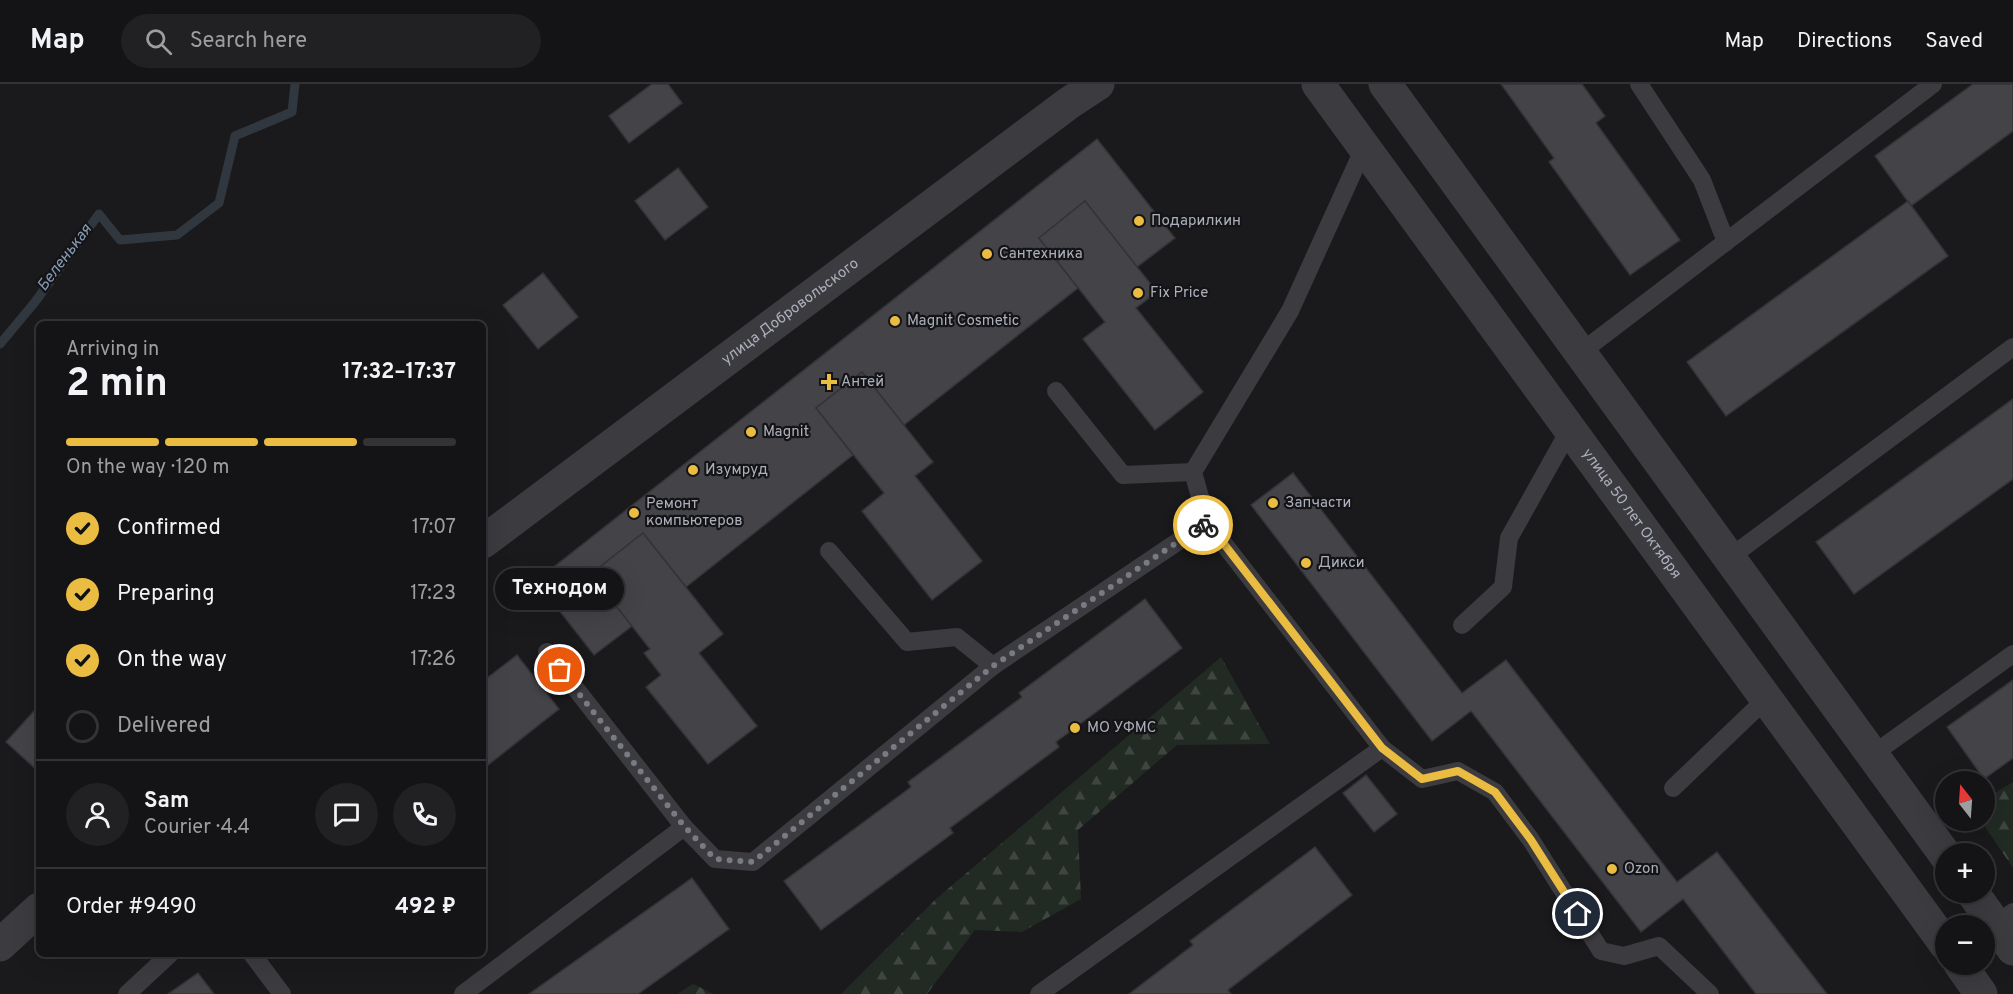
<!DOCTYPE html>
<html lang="en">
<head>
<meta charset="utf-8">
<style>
	:root { --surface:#141315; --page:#212022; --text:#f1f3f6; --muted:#9d9ea0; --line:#333234; --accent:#ebbc42 }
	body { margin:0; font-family:Overpass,sans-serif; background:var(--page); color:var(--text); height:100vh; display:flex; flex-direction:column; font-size:22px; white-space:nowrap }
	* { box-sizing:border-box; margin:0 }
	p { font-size:20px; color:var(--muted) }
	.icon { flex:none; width:33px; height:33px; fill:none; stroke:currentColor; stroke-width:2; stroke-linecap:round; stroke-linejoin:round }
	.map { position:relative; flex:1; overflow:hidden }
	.sheet { position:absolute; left:36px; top:237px; width:450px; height:636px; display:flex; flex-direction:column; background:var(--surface); border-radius:9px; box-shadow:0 6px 24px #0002,0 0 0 2px var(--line) }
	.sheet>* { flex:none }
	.needle { width:39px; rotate:343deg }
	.buttons { position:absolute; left:1935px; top:687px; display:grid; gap:12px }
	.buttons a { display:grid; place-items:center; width:60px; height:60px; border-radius:50%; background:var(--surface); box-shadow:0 6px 24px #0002,0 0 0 2px var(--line); font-size:30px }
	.pin { position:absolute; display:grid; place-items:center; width:51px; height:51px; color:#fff; margin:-26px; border:3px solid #fff; border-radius:50%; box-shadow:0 2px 6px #0007 }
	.courier { position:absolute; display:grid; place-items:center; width:60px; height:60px; margin:-30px; border:4px solid #ebbc42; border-radius:50%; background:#fff; color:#222; box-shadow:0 2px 8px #0007 }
	.bubble { position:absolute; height:42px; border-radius:21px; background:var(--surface); box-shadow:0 6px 24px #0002,0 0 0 2px var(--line); font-size:20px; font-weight:700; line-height:42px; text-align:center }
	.summary em { font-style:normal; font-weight:700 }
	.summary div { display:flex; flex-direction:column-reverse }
	.summary { display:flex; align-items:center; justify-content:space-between; height:102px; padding:0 30px }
	h1 { font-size:39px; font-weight:700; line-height:45px }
	.bar { display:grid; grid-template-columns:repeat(4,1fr); gap:9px 6px; align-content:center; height:72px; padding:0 30px }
	.bar i { height:8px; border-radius:4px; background:var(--line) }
	.bar .selected { background:var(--accent) }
	.bar p { grid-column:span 4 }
	.line { display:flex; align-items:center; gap:15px; padding:0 30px; border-top:2px solid var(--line) }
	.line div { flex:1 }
	.round { display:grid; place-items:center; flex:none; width:63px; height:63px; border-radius:32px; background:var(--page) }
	ol { padding:0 30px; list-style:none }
	li { display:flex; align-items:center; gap:18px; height:66px }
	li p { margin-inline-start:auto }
	li .icon { padding:6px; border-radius:50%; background:var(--accent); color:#111; stroke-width:4 }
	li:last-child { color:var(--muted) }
	li i { width:33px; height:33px; border:3px solid var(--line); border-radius:50% }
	header { display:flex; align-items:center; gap:36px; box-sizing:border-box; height:84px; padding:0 30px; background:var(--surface); border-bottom:2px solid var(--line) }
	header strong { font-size:28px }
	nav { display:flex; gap:33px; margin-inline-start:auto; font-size:21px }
	.search { width:420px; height:54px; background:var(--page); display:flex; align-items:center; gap:15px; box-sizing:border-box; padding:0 21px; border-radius:33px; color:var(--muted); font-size:22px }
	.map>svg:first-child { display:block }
	.forest { fill:url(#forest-firs) }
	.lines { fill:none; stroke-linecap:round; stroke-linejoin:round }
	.stream { stroke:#30373f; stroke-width:9 }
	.building { fill:#444448; stroke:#343337; stroke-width:1.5 }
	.service { stroke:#3b3b40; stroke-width:18 }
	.minor { stroke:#3b3b40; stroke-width:33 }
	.tertiary { stroke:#3b3b40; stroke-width:33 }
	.done { stroke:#797b83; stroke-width:6; stroke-dasharray:0 10.8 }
	.route { stroke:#ebbc42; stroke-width:8 }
	.poi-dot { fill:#ebbc42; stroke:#141417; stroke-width:2 }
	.labels { text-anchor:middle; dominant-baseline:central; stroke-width:4.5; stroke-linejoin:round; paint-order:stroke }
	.poi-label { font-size:15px; fill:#acb0bb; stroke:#141417; text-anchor:start }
	.street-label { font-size:15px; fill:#acb0bb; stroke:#141417 }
	.water-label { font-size:16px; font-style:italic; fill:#859bb4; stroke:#141417 }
</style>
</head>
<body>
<header>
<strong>Map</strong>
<div class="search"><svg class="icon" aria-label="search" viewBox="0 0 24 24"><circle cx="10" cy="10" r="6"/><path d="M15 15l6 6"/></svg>Search here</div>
<nav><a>Map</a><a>Directions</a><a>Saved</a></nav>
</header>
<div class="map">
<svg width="2013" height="910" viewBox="0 0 2013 910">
	<defs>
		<pattern id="forest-firs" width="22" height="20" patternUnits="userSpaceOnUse" patternTransform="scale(1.5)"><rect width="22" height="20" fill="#212a23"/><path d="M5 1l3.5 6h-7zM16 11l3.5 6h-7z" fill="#3f4641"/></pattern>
	</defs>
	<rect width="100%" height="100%" fill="#1a191c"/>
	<!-- forest -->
	<g class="forest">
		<path d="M1221,573L1270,660L1177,661L1078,746L1081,815L1022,848L975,846L927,910H841L937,814Z"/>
		<path d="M2013,698V784L1981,737L1984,736L1985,715Z"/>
		<path d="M693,900L714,910H677Z"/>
	</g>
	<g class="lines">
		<!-- stream -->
		<path class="stream" d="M0,260L35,218L99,130L120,156L177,151L219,119L235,52L292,28L295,0"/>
	</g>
	<!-- building -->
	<g class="building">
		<path d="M652,0H668L682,19L629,59L609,32Z"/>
		<path d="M1501,0H1582L1605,32L1596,39L1680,156L1630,191L1549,78L1554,74Z"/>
		<path d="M1973,0H2013V47L1911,122L1875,72Z"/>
		<path d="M1097,55L1175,154L1137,183L1085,117L1039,154L1078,204L904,341L862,288L816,324L853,371L686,503L643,449L591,490L632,542L594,571L536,497Z"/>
		<path d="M678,84L708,123L665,156L635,117Z"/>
		<path d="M1085,117L1157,208L1136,224L1203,308L1155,346L1083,255L1105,238L1039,154Z"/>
		<path d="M1908,117L1948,172L1726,332L1687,278Z"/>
		<path d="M543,189L578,233L538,265L503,221Z"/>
		<path d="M862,288L933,378L915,392L982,477L932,516L862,427L884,409L816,324Z"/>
		<path d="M2013,315V395L1854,510L1816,458Z"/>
		<path d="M1293,389L1462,609L1506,576L1677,798L1717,768L1827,910H1756L1683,815L1641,848L1471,627L1432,657L1251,421Z"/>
		<path d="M643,449L723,550L699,569L757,642L708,680L646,603L661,591L644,569L650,565L591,490Z"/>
		<path d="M1145,515L1182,564L1056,658L1059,663L950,744L953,749L821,846L784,797L911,703L908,698L1022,613L1019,609Z"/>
		<path d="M517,571L559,625L483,685V597Z"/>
		<path d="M2013,596V674L1984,695L1947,643Z"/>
		<path d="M34,627L39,631V688L6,658Z"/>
		<path d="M1366,691L1397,730L1374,748L1343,709Z"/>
		<path d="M1315,763L1352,811L1228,906L1231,910H1129L1193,861L1190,857Z"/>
		<path d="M692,794L729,845L638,910H529Z"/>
		<path d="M198,889L214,910H168Z"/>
	</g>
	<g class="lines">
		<!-- service -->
		<g class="service">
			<path d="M1639,0L1702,96L1726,158"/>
			<path d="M1364,64L1290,227L1193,388L1207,438L1382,664L1422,695L1458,687L1495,708L1531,756L1601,867L1624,872L1659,862L1710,910"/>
			<path d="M1580,269L1933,0"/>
			<path d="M1056,307L1123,391L1193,388"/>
			<path d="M829,467L907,558L957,553L993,582"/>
			<path d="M1729,474L2013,263"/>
			<path d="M1462,541L1503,503L1509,454L1570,345"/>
			<path d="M547,568L684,743"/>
			<path d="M1872,671L2013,570"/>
			<path d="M1673,704L1766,615"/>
			<path d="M1995,841L2013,828"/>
			<path d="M252,870L282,910"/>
			<path d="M127,910L170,870"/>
			<path d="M463,910L684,743L715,775L753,778L993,582L1207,438"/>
			<path d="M1039,910L1382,664"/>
		</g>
		<!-- minor -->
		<g class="minor">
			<path id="s1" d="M1318,0L1946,861"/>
			<path d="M1385,0L1946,772"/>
			<path d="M1972,808L2013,865"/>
			<path d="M1960,880L1981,910"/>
		</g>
		<!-- tertiary -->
		<g class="tertiary">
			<path id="s2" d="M483,458L1069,19L1098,0"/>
			<path d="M0,861L39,825"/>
		</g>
	</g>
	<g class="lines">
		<!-- done -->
		<path class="done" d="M560,586L684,742L715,775L753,778L993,582L1203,441"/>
		<!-- route -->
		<path class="route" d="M1203,441L1207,438L1382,664L1422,695L1458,687L1495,708L1531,756L1578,830"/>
	</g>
	<!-- markers -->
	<g class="poi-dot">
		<circle cx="1139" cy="137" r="6"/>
		<circle cx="987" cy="170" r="6"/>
		<circle cx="1138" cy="209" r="6"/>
		<circle cx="895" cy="237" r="6"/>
		<path d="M826 289h6v6h6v6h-6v6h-6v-6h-6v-6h6z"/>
		<circle cx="751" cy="348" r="6"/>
		<circle cx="693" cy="386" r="6"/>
		<circle cx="1273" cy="419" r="6"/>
		<circle cx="634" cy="429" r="6"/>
		<circle cx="1306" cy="479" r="6"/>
		<circle cx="1075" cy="644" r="6"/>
		<circle cx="1612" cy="785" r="6"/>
	</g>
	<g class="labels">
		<!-- poi labels -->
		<g class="poi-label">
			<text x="1151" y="137">Подарилкин</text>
			<text x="999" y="170">Сантехника</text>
			<text x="1150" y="209">Fix Price</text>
			<text x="907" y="237">Magnit Cosmetic</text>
			<text x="841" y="298">Антей</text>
			<text x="763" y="348">Magnit</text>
			<text x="705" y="386">Изумруд</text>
			<text x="1285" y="419">Запчасти</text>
			<text x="646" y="420">Ремонт<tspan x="646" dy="17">компьютеров</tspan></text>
			<text x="1318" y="479">Дикси</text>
			<text x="1087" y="644">МО УФМС</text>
			<text x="1624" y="785">Ozon</text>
		</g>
		<!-- street labels -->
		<g class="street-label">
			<text stroke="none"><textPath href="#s2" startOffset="384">улица Добровольского</textPath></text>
			<text stroke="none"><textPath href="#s1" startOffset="532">улица 50 лет Октября</textPath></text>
		</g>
		<!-- water labels -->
		<g class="water-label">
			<text transform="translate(65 174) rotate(-53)">Беленькая</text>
		</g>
	</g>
</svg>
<div class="buttons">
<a><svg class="needle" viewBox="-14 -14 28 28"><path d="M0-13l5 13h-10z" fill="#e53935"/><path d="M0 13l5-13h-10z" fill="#9d9ea0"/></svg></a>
<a>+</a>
<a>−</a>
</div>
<div class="pin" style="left:560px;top:586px;background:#ea580c"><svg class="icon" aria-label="bag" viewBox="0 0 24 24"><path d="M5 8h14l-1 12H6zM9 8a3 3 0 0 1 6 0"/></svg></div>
<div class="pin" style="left:1578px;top:830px;background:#1f2937"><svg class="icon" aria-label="home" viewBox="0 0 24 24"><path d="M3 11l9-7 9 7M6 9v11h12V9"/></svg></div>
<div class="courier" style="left:1203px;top:441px"><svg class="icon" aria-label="bike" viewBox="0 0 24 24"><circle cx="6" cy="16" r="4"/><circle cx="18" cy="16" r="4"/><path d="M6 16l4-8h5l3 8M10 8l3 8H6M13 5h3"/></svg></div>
<div class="bubble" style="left:495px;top:484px;width:129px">Технодом</div>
<section class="sheet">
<div class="summary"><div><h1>2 min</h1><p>Arriving in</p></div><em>17:32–17:37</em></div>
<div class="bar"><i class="selected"></i><i class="selected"></i><i class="selected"></i><i></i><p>On the way · 120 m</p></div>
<ol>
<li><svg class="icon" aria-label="check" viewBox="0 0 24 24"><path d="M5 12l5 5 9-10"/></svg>Confirmed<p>17:07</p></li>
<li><svg class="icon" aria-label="check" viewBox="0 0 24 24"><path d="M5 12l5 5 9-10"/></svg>Preparing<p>17:23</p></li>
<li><svg class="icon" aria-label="check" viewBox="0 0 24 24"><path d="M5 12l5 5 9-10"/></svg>On the way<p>17:26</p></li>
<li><i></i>Delivered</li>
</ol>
<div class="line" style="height:108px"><a class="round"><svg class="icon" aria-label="person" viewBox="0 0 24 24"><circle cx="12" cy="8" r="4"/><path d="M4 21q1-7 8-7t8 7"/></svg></a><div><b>Sam</b><p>Courier · 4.4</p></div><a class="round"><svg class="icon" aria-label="chat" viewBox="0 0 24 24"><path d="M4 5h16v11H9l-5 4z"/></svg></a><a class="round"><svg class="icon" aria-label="phone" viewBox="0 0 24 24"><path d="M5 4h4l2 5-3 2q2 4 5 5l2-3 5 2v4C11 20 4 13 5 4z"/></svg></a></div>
<div class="line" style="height:78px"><div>Order #9490</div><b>492 ₽</b></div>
</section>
</div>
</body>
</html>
